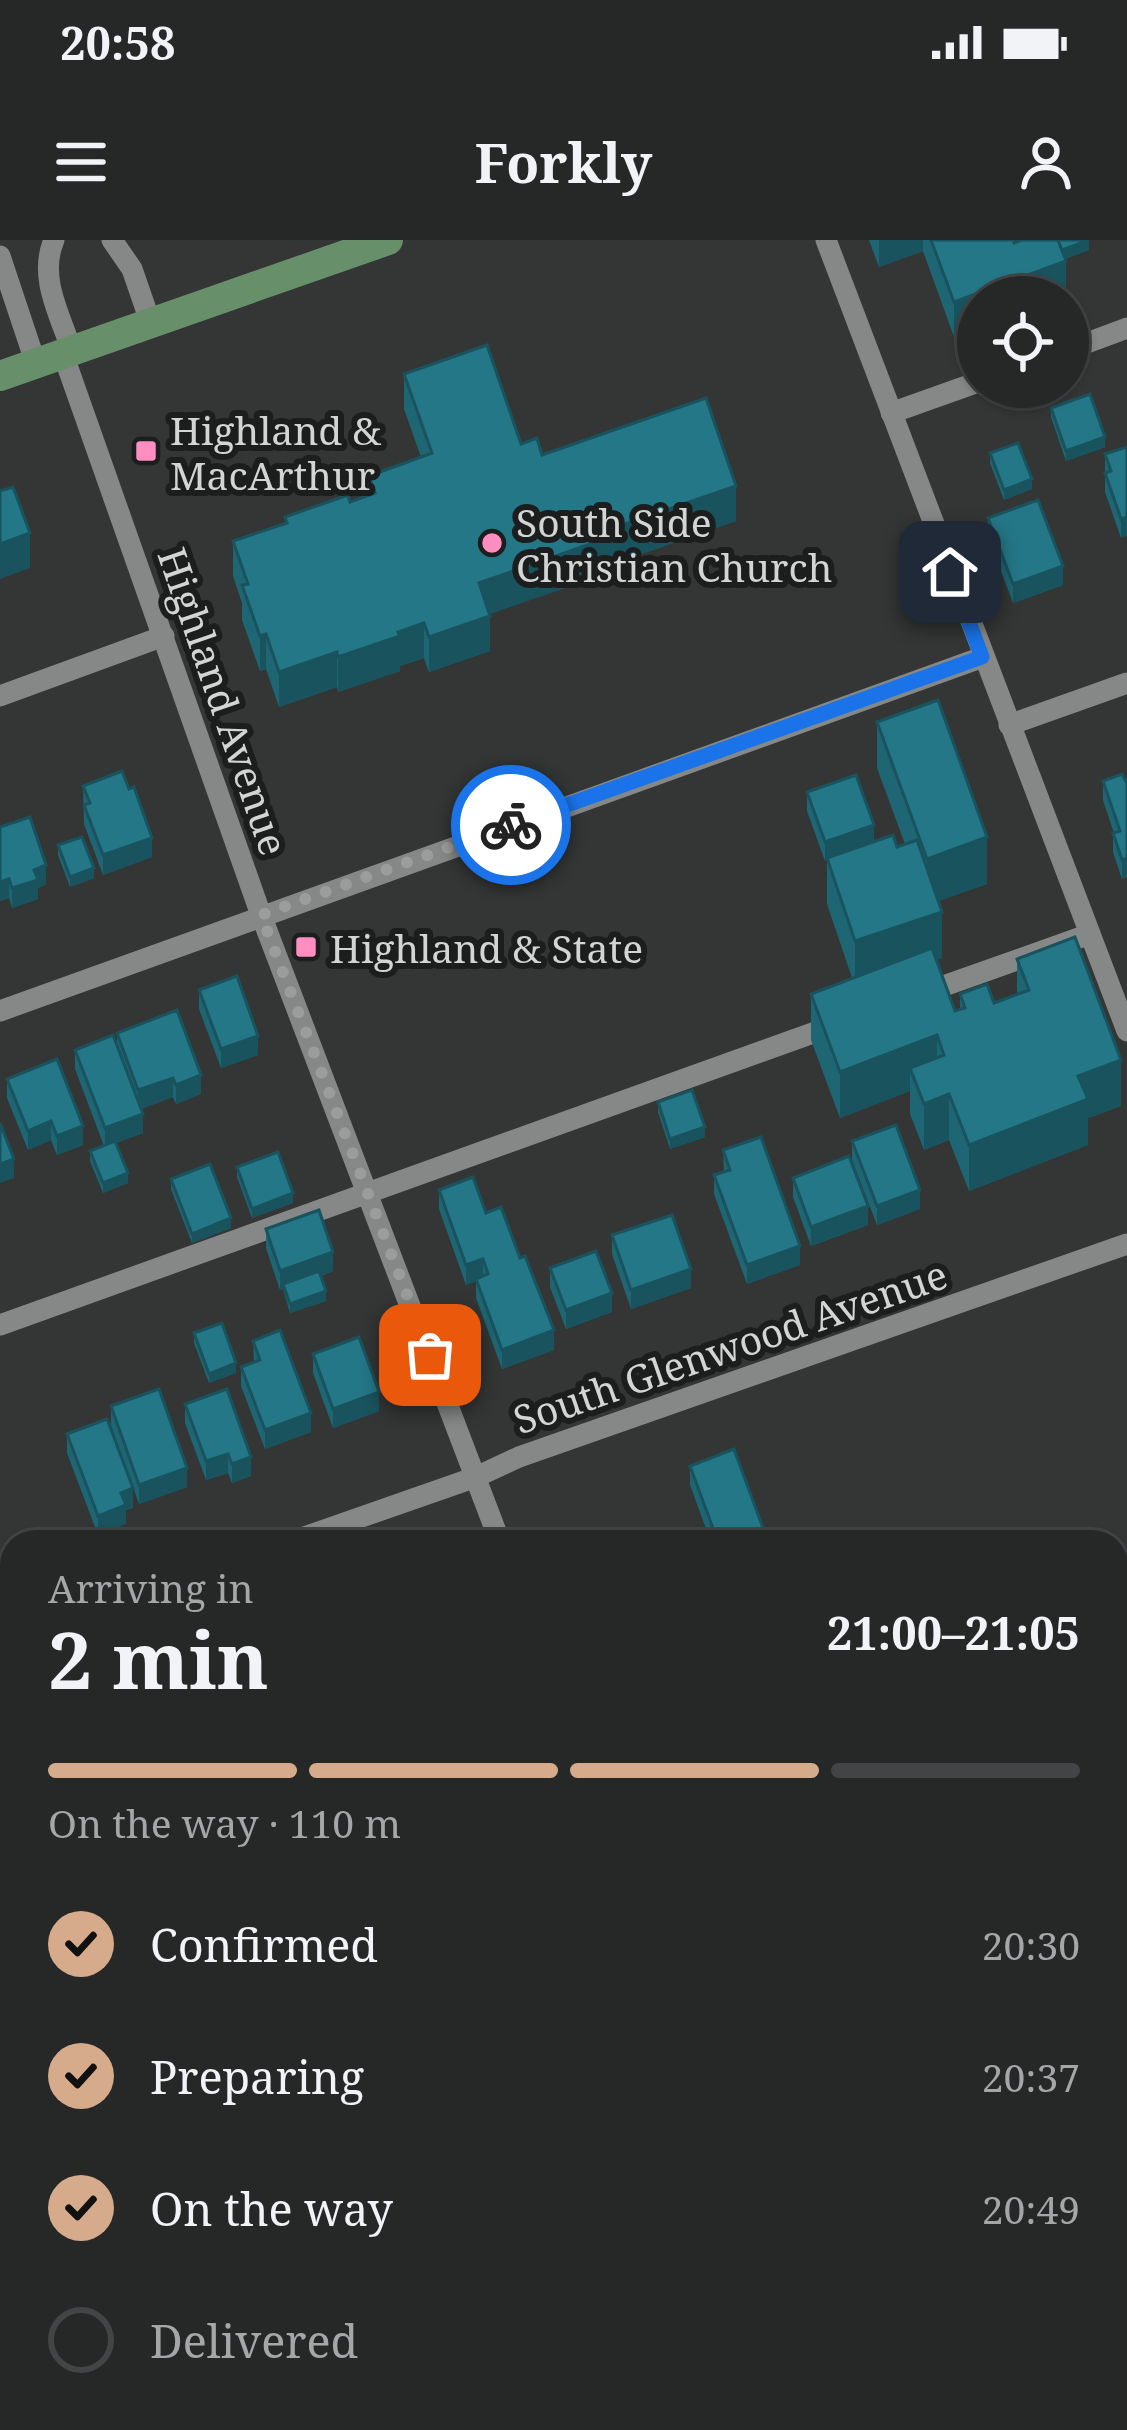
<!DOCTYPE html>
<html lang="en">
<head>
<meta charset="utf-8">
<style>
	:root { --surface:#262828; --page:#2e3030; --text:#f1f3f6; --muted:#a4a6a8; --line:#424445; --accent:#d6ab8b }
	body { margin:0; font-family:"Noto Serif",serif; background:var(--page); color:var(--text); height:100vh; display:flex; flex-direction:column; font-size:45px; white-space:nowrap }
	* { box-sizing:border-box; margin:0 }
	p { font-size:39px; color:var(--muted) }
	.icon { flex:none; width:66px; height:66px; fill:none; stroke:currentColor; stroke-width:2; stroke-linecap:round; stroke-linejoin:round }
	.map { position:relative; flex:1; overflow:hidden }
	.drawer { position:absolute; left:0px; top:1290px; width:1128px; height:900px; display:flex; flex-direction:column; background:var(--surface); border-radius:36px 36px 0 0; box-shadow:0 3px 9px #0004,0 0 0 3px var(--line) }
	.drawer>* { flex:none }
	.controls { position:absolute; left:957px; top:36px; display:grid; gap:24px }
	.controls a { display:grid; place-items:center; width:132px; height:132px; border-radius:50%; background:var(--surface); box-shadow:0 3px 9px #0004,0 0 0 3px var(--line); font-size:60px }
	.pin { position:absolute; display:grid; place-items:center; width:102px; height:102px; color:#fff; margin:-51px; border-radius:24px; box-shadow:0 6px 18px #0006 }
	.courier { position:absolute; display:grid; place-items:center; width:120px; height:120px; margin:-60px; border:9px solid #1a73e8; border-radius:50%; background:#fff; color:#222; box-shadow:0 3px 15px #0007 }
	.headline em { font-style:normal; font-weight:700 }
	.headline div { display:flex; flex-direction:column-reverse }
	.headline { display:flex; align-items:center; justify-content:space-between; height:204px; padding:0 48px }
	h1 { font-size:78px; font-weight:700; line-height:90px }
	.bar { display:grid; grid-template-columns:repeat(4,1fr); gap:18px 12px; align-content:center; height:144px; padding:0 48px }
	.bar i { height:15px; border-radius:9px; background:var(--line) }
	.bar .on { background:var(--accent) }
	.bar p { grid-column:span 4 }
	ol { padding:0 48px; list-style:none }
	li { display:flex; align-items:center; gap:36px; height:132px }
	li p { margin-inline-start:auto }
	li .icon { padding:12px; border-radius:50%; background:var(--accent); color:#111; stroke-width:4 }
	li:last-child { color:var(--muted) }
	li i { width:66px; height:66px; border:6px solid var(--line); border-radius:50% }
	.status { display:flex; justify-content:space-between; align-items:center; height:84px; padding:0 60px; background:var(--surface); direction:ltr }
	.status svg { height:33px; fill:currentColor }
	header { display:flex; justify-content:space-between; align-items:center; height:156px; padding:0 48px; background:var(--surface); font-size:54px; font-weight:700 }
	.map>svg:first-child { display:block }
	.lines { fill:none; stroke-linecap:round; stroke-linejoin:round }
	.minor { stroke:#858887; stroke-width:21 }
	.major { stroke:#678f69; stroke-width:30 }
	.wall { fill:#1f6674 }
	.shaded-wall { fill:#19535e }
	.building { fill:#247787; stroke:#19535e; stroke-width:3 }
	.done { stroke:#9b9d9c; stroke-width:12; stroke-dasharray:0 21.6 }
	.route { stroke:#1a73e8; stroke-width:15 }
	.poi-dot { fill:#fd8ebf; stroke:#1c1d1d; stroke-width:4.5 }
	.labels { text-anchor:middle; dominant-baseline:central; stroke-width:12; stroke-linejoin:round; paint-order:stroke }
	.poi-label { font-size:39px; fill:#d3d5d4; stroke:#1c1d1d; text-anchor:start }
	.street-label { font-size:39px; fill:#d3d5d4; stroke:#1c1d1d }
</style>
</head>
<body>
<div class="status"><b>20:58</b><svg viewBox="0 0 49 12"><path d="M0 12V9h3v3zM5 12V6h3v6zM10 12V3h3v9zM15 12V0h3v12zM26 1h20v11H26zM47 4h2v5h-2z"/></svg></div>
<header><svg class="icon" aria-label="menu" viewBox="0 0 24 24"><path d="M4 6h16M4 12h16M4 18h16"/></svg>Forkly<svg class="icon" aria-label="person" viewBox="0 0 24 24"><circle cx="12" cy="8" r="4"/><path d="M4 21q1-7 8-7t8 7"/></svg></header>
<div class="map">
<svg width="1127" height="2190" viewBox="0 0 1127 2190">
	<rect width="100%" height="100%" fill="#333635"/>
	<g class="lines">
		<!-- minor -->
		<g class="minor">
			<path d="M54,0C38,37 60,75 72,111"/>
			<path d="M112,0L132,29L151,84"/>
			<path d="M826,0L1127,791"/>
			<path d="M0,16L36,124"/>
			<path d="M1068,110L1127,88"/>
			<path d="M63,114L261,675L500,1302"/>
			<path d="M891,173L978,142"/>
			<path d="M0,456L164,396"/>
			<path d="M1009,485L1127,443"/>
			<path d="M921,754L1090,694"/>
			<path d="M0,771L983,417"/>
			<path d="M0,1085L835,785"/>
			<path d="M290,1302L476,1237L519,1217L1127,1004"/>
			<path d="M1116,1324L1127,1320"/>
			<path d="M0,1404L12,1400"/>
			<path d="M1116,1638L1127,1634"/>
			<path d="M0,1719L12,1715"/>
			<path d="M1116,1951L1127,1947"/>
			<path d="M0,2035L12,2031"/>
			<path d="M828,2178L833,2190"/>
			<path d="M453,2190L488,2178"/>
		</g>
		<!-- major -->
		<path class="major" d="M0,136L388,0"/>
	</g>
	<!-- wall -->
	<g class="wall">
		<path d="M869,0H1013L1014,3L1089,10L1065,19L1066,56L954,97L923,11L879,27Z"/>
		<path d="M404,134L542,215L736,281L590,332V339L489,374L490,411L429,432L424,418L400,426V431L338,452L337,447L279,467L266,429L260,431L242,380V363L233,336V301L285,283V277L350,262L369,255V236L421,217L404,169Z"/>
		<path d="M1051,168L1105,207L1066,221L1051,177Z"/>
		<path d="M1127,207L1121,298L1105,252V214Z"/>
		<path d="M990,213L1032,249L1004,260L990,223Z"/>
		<path d="M988,278L1063,345L1013,363L988,297Z"/>
		<path d="M877,482L987,644L938,661L942,718L936,720L955,771L960,770V754L994,763L1017,754V719L1121,866L1088,878V905L969,951L949,900L924,910L910,874V851L840,878L811,800V754L852,738L827,664V620L825,621L807,571V552L874,601L897,607L905,604L877,528Z"/>
		<path d="M1103,541L1127,543V637L1122,639L1113,612V593H1114L1103,560Z"/>
		<path d="M83,546L152,617L103,635L84,584Z"/>
		<path d="M0,587L46,644L38,648V659L12,668L9,658L0,661Z"/>
		<path d="M58,605L94,638L70,647L58,615Z"/>
		<path d="M199,750L258,815L221,828L199,769Z"/>
		<path d="M117,793L201,854L176,864L173,857L141,869L143,893L116,903L128,943L103,953L90,921V911L104,906L75,829V810L117,805Z"/>
		<path d="M7,839L83,905L57,915L51,900L28,910L7,858Z"/>
		<path d="M658,862L705,897L670,909L658,872Z"/>
		<path d="M852,901L920,969L877,985L852,920Z"/>
		<path d="M723,910L800,1025L747,1044L714,954V935L724,932Z"/>
		<path d="M237,927L293,963L252,978L237,937Z"/>
		<path d="M793,938L868,985L811,1006L793,957Z"/>
		<path d="M171,939L231,988L192,1003L171,949Z"/>
		<path d="M439,950L486,973L554,1110L502,1129L476,1058V1041L466,1045L439,969Z"/>
		<path d="M266,989L333,1031L321,1036L326,1061L290,1073L283,1049L280,1050L266,1008Z"/>
		<path d="M612,995L691,1048L631,1069L612,1014Z"/>
		<path d="M550,1028L612,1072L566,1089L550,1047Z"/>
		<path d="M194,1093L236,1133L209,1143L194,1103Z"/>
		<path d="M253,1101L311,1192L265,1209L241,1146V1127L254,1122Z"/>
		<path d="M313,1114L379,1171L333,1188L313,1133Z"/>
		<path d="M185,1164L251,1236L232,1243L228,1233L206,1240L185,1183Z"/>
		<path d="M111,1166L187,1247L139,1264L111,1185Z"/>
		<path d="M67,1194L133,1268L126,1270V1284L98,1295L67,1213Z"/>
		<path d="M690,1226L763,1302H711L690,1245Z"/>
		<path d="M12,1544V1663L0,1630V1548Z"/>
		<path d="M1127,1704V1820L1121,1822L1116,1810V1708Z"/>
		<path d="M705,2178H781V2190H709Z"/>
		<path d="M882,2178H957L962,2190H887Z"/>
		<path d="M1030,2178H1084V2190H1034Z"/>
	</g>
	<!-- shaded-wall -->
	<g class="shaded-wall">
		<path d="M879,0H923V11L879,27Z"/>
		<path d="M1089,0V10L1050,24V15Z"/>
		<path d="M1066,21V56L978,57V88L954,97V62Z"/>
		<path d="M1105,197V207L1066,221V211Z"/>
		<path d="M1032,239V249L1004,260V250Z"/>
		<path d="M736,246V281L590,332V339L479,378V343L587,297Z"/>
		<path d="M1127,277V296L1121,298V279Z"/>
		<path d="M30,293V328L0,339V304Z"/>
		<path d="M1063,326V345L1013,363V344Z"/>
		<path d="M490,376V411L429,432V397Z"/>
		<path d="M424,383V418L400,426V431L338,452V417Z"/>
		<path d="M266,394V429L260,431V396Z"/>
		<path d="M337,412V447L279,467V432Z"/>
		<path d="M874,585V604L825,621V602Z"/>
		<path d="M987,597V644L927,665V619Z"/>
		<path d="M152,598V617L103,635V615Z"/>
		<path d="M1127,618V637L1122,639V620Z"/>
		<path d="M46,625V644L38,648V659L12,668V648L34,630Z"/>
		<path d="M94,628V638L70,647V637Z"/>
		<path d="M9,639V658L0,661V642Z"/>
		<path d="M942,672V718L855,747V701Z"/>
		<path d="M937,795V841L910,828V851L840,878V832Z"/>
		<path d="M258,796V815L221,828V809Z"/>
		<path d="M1121,820V866L1088,878V905L969,951V905L1078,836Z"/>
		<path d="M201,835V854L176,864V845Z"/>
		<path d="M173,838V857L138,870V850Z"/>
		<path d="M949,854V900L924,910V864Z"/>
		<path d="M143,874V893L105,907V888Z"/>
		<path d="M51,881V900L28,910V891Z"/>
		<path d="M83,886V905L57,915V896Z"/>
		<path d="M705,887V897L670,909V899Z"/>
		<path d="M14,919V938L0,943V924Z"/>
		<path d="M128,933V943L103,953V943Z"/>
		<path d="M920,950V969L877,985V966Z"/>
		<path d="M293,953V963L252,978V969Z"/>
		<path d="M868,966V985L811,1006V987Z"/>
		<path d="M231,978V988L192,1003V994Z"/>
		<path d="M800,1006V1025L747,1044V1025Z"/>
		<path d="M333,1012V1031L285,1049L283,1044V1049L280,1050V1031Z"/>
		<path d="M483,1019V1039L466,1045V1025Z"/>
		<path d="M691,1029V1048L631,1069V1050Z"/>
		<path d="M326,1051V1061L290,1073V1064Z"/>
		<path d="M612,1053V1072L566,1089V1070Z"/>
		<path d="M554,1090V1110L502,1129V1110Z"/>
		<path d="M236,1123V1133L209,1143V1134Z"/>
		<path d="M379,1152V1171L333,1188V1169Z"/>
		<path d="M311,1173V1192L265,1209V1190Z"/>
		<path d="M228,1214V1233L206,1240V1221Z"/>
		<path d="M251,1217V1236L232,1243V1224Z"/>
		<path d="M187,1228V1247L139,1264V1245Z"/>
		<path d="M133,1248V1268L126,1270V1284L98,1295V1276L121,1253Z"/>
		<path d="M763,1288V1302H726Z"/>
		<path d="M1127,1504V1523L1116,1527V1508Z"/>
		<path d="M1127,1800V1820L1121,1822V1803Z"/>
		<path d="M1127,2027V2037L1122,2039V2029Z"/>
		<path d="M1127,2149V2168L1116,2172V2153Z"/>
		<path d="M287,2178H312L287,2187Z"/>
		<path d="M778,2178H781V2190H744Z"/>
		<path d="M1070,2178H1084V2190H1041Z"/>
	</g>
	<!-- building -->
	<g class="building">
		<path d="M931,0H1013L1014,3L1022,0H1058L1066,21L954,62Z"/>
		<path d="M1058,0H1089L1062,10Z"/>
		<path d="M487,105L521,204L537,198L542,215L706,158L736,246L587,297L590,304L479,343L490,376L429,397L424,383L398,392L400,396L338,417L337,412L279,432L266,394L260,396L242,345L248,344L233,301L287,283L285,277L348,255L350,262L375,253L369,236L432,213L404,134Z"/>
		<path d="M1090,154L1105,197L1066,211L1051,168Z"/>
		<path d="M1018,203L1032,239L1004,250L990,213Z"/>
		<path d="M1127,207V277L1121,279L1105,233L1111,231L1105,214Z"/>
		<path d="M13,247L30,293L0,304V251Z"/>
		<path d="M1038,260L1063,326L1013,344L988,278Z"/>
		<path d="M938,460L987,597L927,619L877,482Z"/>
		<path d="M122,531L129,549L134,547L152,598L103,615L84,565L90,563L83,546Z"/>
		<path d="M1122,534L1127,543V618L1122,620L1113,593L1120,591L1103,541Z"/>
		<path d="M856,535L874,585L825,602L807,552Z"/>
		<path d="M30,577L46,625L34,630L38,640L12,648L9,639L0,642V587Z"/>
		<path d="M893,595L897,607L917,600L942,672L855,701L827,618Z"/>
		<path d="M82,597L94,628L70,637L58,605Z"/>
		<path d="M1075,697L1121,820L1078,836L1088,859L969,905L949,854L924,864L910,828L944,815L937,795L840,832L811,754L932,708L955,771L965,768L960,754L987,744L994,763L1029,750L1017,719Z"/>
		<path d="M237,736L258,796L221,809L199,750Z"/>
		<path d="M177,770L201,835L176,845L173,838L138,850L117,793Z"/>
		<path d="M113,795L143,874L105,888L75,810Z"/>
		<path d="M57,819L83,886L57,896L51,881L28,891L7,839Z"/>
		<path d="M692,850L705,887L670,899L658,862Z"/>
		<path d="M0,883L14,919L0,924Z"/>
		<path d="M896,885L920,950L877,966L852,901Z"/>
		<path d="M761,897L800,1006L747,1025L714,935L730,930L723,910Z"/>
		<path d="M115,901L128,933L103,943L90,911Z"/>
		<path d="M278,912L293,953L252,969L237,927Z"/>
		<path d="M849,916L868,966L811,987L793,938Z"/>
		<path d="M210,924L231,978L192,994L171,939Z"/>
		<path d="M473,937L486,973L501,967L520,1018L525,1016L554,1090L502,1110L476,1039L488,1034L483,1019L466,1025L439,950Z"/>
		<path d="M319,970L333,1012L280,1031L266,989Z"/>
		<path d="M672,975L691,1029L631,1050L612,995Z"/>
		<path d="M596,1011L612,1053L566,1070L550,1028Z"/>
		<path d="M319,1031L326,1051L290,1064L283,1044Z"/>
		<path d="M222,1083L236,1123L209,1134L194,1093Z"/>
		<path d="M280,1090L311,1173L265,1190L241,1127L260,1120L253,1101Z"/>
		<path d="M359,1097L379,1152L333,1169L313,1114Z"/>
		<path d="M159,1149L187,1228L139,1245L111,1166Z"/>
		<path d="M227,1149L251,1217L232,1224L228,1214L206,1221L185,1164Z"/>
		<path d="M107,1179L133,1248L121,1253L126,1265L98,1276L67,1194Z"/>
		<path d="M734,1209L763,1288L726,1302H718L690,1226Z"/>
		<path d="M1116,1470L1127,1499V1504L1116,1508Z"/>
		<path d="M12,1544V1628L0,1595V1548Z"/>
		<path d="M1127,1704V1800L1121,1803L1116,1790V1708Z"/>
		<path d="M1127,1974V2027L1122,2029L1116,2013V1977Z"/>
		<path d="M1127,2049V2149L1116,2153V2053Z"/>
		<path d="M248,2178H266L271,2190H230L228,2185Z"/>
		<path d="M624,2178H634L638,2190H595L594,2188Z"/>
		<path d="M721,2178H778L744,2190H725Z"/>
		<path d="M890,2178H957L962,2190H895Z"/>
		<path d="M977,2178H1022L1026,2190H981Z"/>
		<path d="M1037,2178H1070L1041,2189Z"/>
	</g>
	<g class="lines">
		<!-- done -->
		<path class="done" d="M430,1115L261,675L511,585"/>
		<!-- route -->
		<path class="route" d="M511,585L982,417L950,332"/>
	</g>
	<!-- markers -->
	<g class="poi-dot">
		<rect x="134" y="199" width="24" height="24" rx="6"/>
		<circle cx="492" cy="303" r="12"/>
		<rect x="294" y="695" width="24" height="24" rx="6"/>
	</g>
	<g class="labels">
		<!-- poi labels -->
		<g class="poi-label">
			<text x="170" y="189">Highland &amp;<tspan x="170" dy="45">MacArthur</tspan></text>
			<text x="516" y="281">South Side<tspan x="516" dy="45">Christian Church</tspan></text>
			<text x="330" y="707">Highland &amp; State</text>
		</g>
		<!-- street labels -->
		<g class="street-label">
			<text transform="translate(224 461) rotate(71)">Highland Avenue</text>
			<text transform="translate(730 1106) rotate(-19)">South Glenwood Avenue</text>
		</g>
	</g>
</svg>
<div class="controls">
<a><svg class="icon" aria-label="locate" viewBox="0 0 24 24"><circle cx="12" cy="12" r="6"/><path d="M12 2v4M12 18v4M2 12h4M18 12h4"/></svg></a>
</div>
<div class="pin" style="left:430px;top:1115px;background:#ea580c"><svg class="icon" aria-label="bag" viewBox="0 0 24 24"><path d="M5 8h14l-1 12H6zM9 8a3 3 0 0 1 6 0"/></svg></div>
<div class="pin" style="left:950px;top:332px;background:#1f2937"><svg class="icon" aria-label="home" viewBox="0 0 24 24"><path d="M3 11l9-7 9 7M6 9v11h12V9"/></svg></div>
<div class="courier" style="left:511px;top:585px"><svg class="icon" aria-label="bike" viewBox="0 0 24 24"><circle cx="6" cy="16" r="4"/><circle cx="18" cy="16" r="4"/><path d="M6 16l4-8h5l3 8M10 8l3 8H6M13 5h3"/></svg></div>
<section class="drawer">
<div class="headline"><div><h1>2 min</h1><p>Arriving in</p></div><em>21:00–21:05</em></div>
<div class="bar"><i class="on"></i><i class="on"></i><i class="on"></i><i></i><p>On the way · 110 m</p></div>
<ol>
<li><svg class="icon" aria-label="check" viewBox="0 0 24 24"><path d="M5 12l5 5 9-10"/></svg>Confirmed<p>20:30</p></li>
<li><svg class="icon" aria-label="check" viewBox="0 0 24 24"><path d="M5 12l5 5 9-10"/></svg>Preparing<p>20:37</p></li>
<li><svg class="icon" aria-label="check" viewBox="0 0 24 24"><path d="M5 12l5 5 9-10"/></svg>On the way<p>20:49</p></li>
<li><i></i>Delivered</li>
</ol>
</section>
</div>
</body>
</html>
